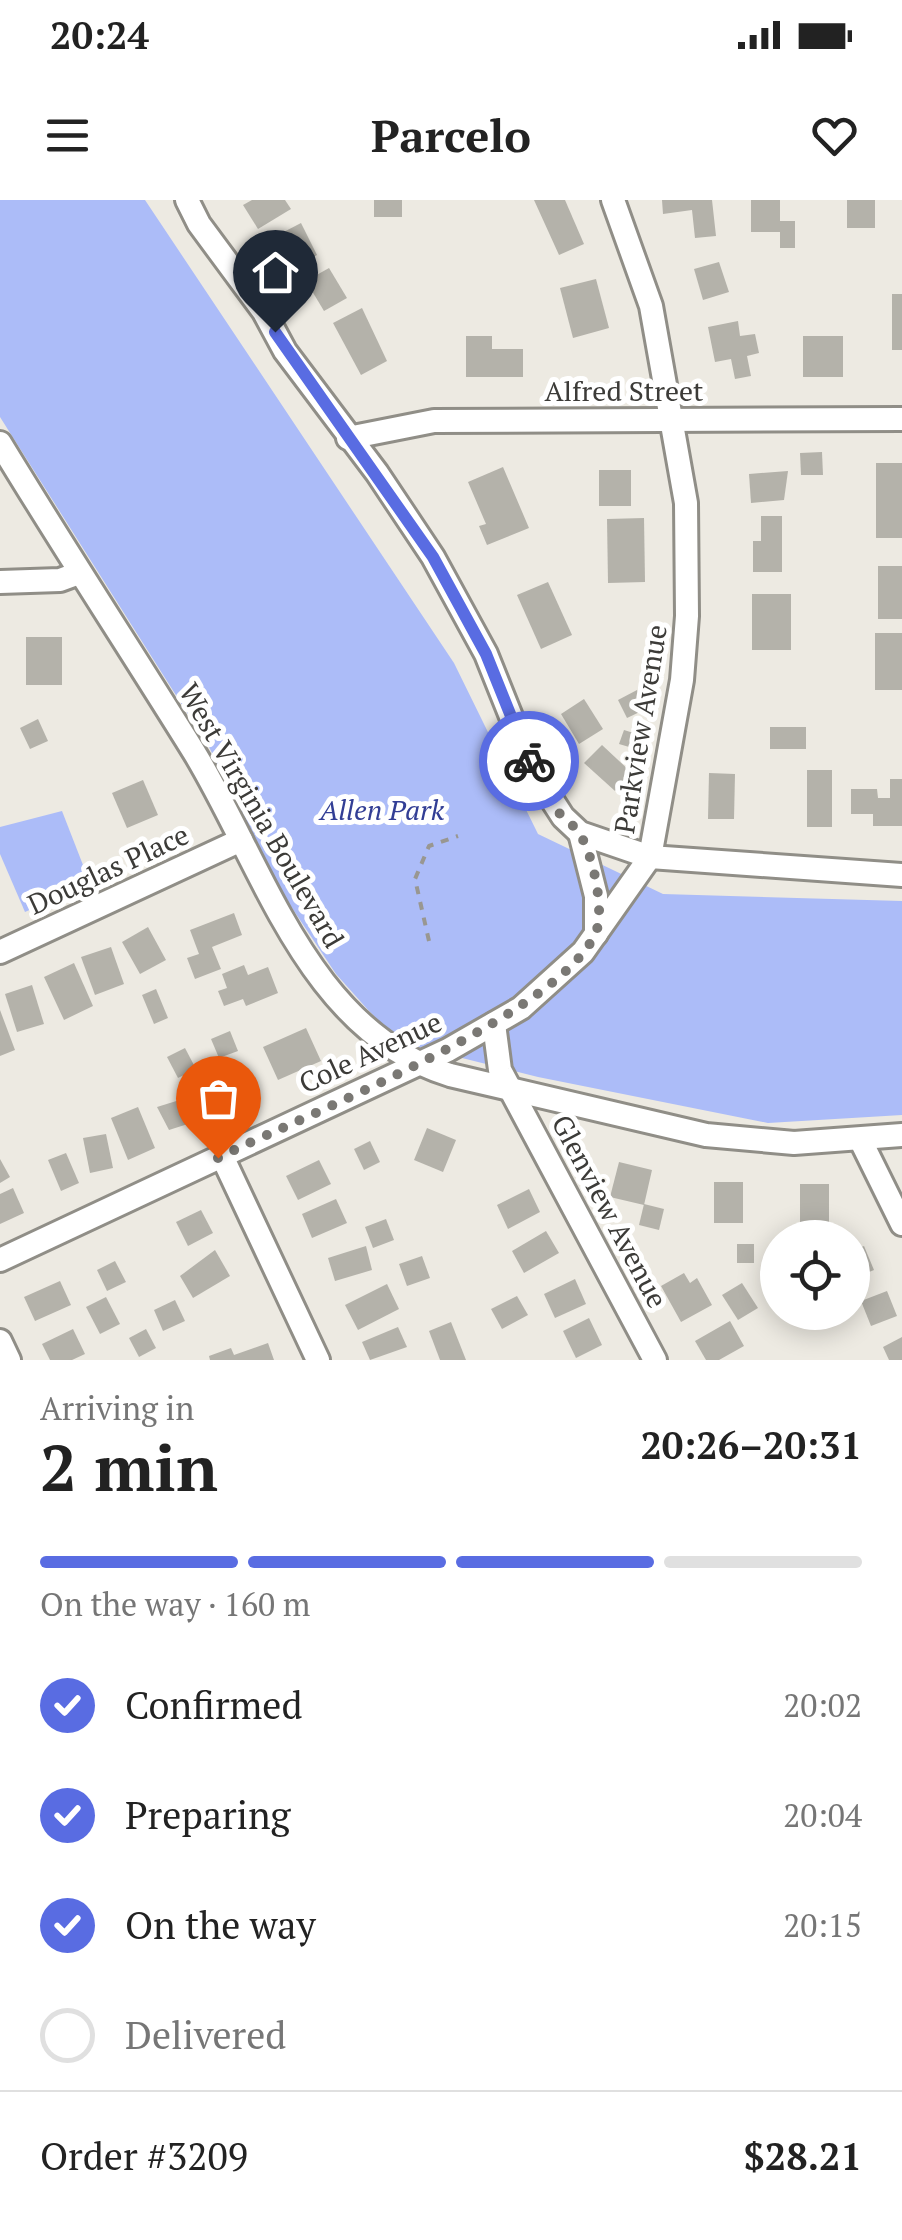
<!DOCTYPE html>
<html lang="en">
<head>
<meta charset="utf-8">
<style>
	:root { --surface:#fff; --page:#f6f6f6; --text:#222; --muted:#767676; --line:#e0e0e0; --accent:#596ce2 }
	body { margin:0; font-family:"PT Serif",serif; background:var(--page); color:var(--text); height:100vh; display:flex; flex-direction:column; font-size:38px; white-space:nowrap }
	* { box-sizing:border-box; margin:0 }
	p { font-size:32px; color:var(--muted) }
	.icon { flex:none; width:55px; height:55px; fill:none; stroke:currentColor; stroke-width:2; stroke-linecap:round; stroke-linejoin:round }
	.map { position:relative; height:1160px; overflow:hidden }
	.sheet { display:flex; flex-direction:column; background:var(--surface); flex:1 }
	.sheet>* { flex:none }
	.tools { position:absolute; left:760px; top:1020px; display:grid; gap:20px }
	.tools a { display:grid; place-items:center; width:110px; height:110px; border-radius:50%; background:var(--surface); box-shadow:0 5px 25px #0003; font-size:50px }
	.pin { position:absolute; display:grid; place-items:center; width:85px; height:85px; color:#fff; margin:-102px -42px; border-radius:50% 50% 50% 0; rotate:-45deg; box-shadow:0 0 10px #0007 }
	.pin .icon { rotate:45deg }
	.courier { position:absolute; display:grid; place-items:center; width:100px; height:100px; margin:-50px; border:8px solid #596ce2; border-radius:50%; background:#fff; color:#222; box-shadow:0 2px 12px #0007 }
	.headline em { font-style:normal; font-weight:700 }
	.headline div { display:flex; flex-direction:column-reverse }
	.headline { display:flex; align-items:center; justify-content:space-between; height:170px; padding:0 40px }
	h1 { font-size:65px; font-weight:700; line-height:75px }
	.bar { display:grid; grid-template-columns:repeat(4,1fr); gap:15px 10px; align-content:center; height:120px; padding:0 40px }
	.bar i { height:12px; border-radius:8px; background:var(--line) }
	.bar .current { background:var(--accent) }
	.bar p { grid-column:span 4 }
	.line { display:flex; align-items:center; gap:25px; padding:0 40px; border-top:2px solid var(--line) }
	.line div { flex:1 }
	ol { padding:0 40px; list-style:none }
	li { display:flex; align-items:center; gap:30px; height:110px }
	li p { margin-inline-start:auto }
	li .icon { padding:10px; border-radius:50%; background:var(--accent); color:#fff; stroke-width:4 }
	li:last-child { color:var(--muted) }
	li i { width:55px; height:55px; border:5px solid var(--line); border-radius:50% }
	.status { display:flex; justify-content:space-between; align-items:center; height:70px; padding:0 50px; background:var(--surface); direction:ltr }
	.status svg { height:28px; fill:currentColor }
	header { display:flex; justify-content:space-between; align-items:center; height:130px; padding:0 40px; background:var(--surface); font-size:45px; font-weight:700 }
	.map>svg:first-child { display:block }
	.green { fill:#acbcf8 }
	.building { fill:#b4b2aa }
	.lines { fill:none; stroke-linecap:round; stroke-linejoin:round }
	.minor-casing { stroke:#908e87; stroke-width:28 }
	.path { stroke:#999791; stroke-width:4; stroke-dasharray:8 8; stroke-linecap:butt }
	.minor { stroke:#fff; stroke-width:22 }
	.done { stroke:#7a7874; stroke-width:10; stroke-dasharray:0 18 }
	.route { stroke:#596ce2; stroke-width:12 }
	.labels { text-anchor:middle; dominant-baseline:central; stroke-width:10; stroke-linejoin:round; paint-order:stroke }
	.street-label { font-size:28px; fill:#3c3b38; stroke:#fff }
	.park-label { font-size:28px; font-style:italic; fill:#323e95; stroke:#fff }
</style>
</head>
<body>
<div class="status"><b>20:24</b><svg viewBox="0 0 49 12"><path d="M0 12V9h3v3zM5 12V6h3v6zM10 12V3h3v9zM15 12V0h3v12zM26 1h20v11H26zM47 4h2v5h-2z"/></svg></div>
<header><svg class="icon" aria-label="menu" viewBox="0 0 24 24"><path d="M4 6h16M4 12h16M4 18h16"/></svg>Parcelo<svg class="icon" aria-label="heart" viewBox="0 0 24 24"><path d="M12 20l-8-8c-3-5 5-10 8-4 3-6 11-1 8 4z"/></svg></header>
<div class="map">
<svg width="902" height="1160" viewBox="0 0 902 1160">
	<rect width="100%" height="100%" fill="#edeae2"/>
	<!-- green -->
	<g class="green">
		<path d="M0,0H145L454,463L538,634L663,694L902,701V915L768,923L538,877L402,843L369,811L336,774L276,684L210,549L0,217Z"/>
		<path d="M62,611L90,683L25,712L0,654V627Z"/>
	</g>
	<!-- building -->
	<g class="building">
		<path d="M252,0H285L291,9L258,29L243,5Z"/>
		<rect x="374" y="0" width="28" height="17"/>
		<path d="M534,0H565L584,44L559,55Z"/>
		<path d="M662,0H712L716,36L695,38L692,10L663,14Z"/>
		<path d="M751,0H780V21H795V48H780V32H751Z"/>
		<rect x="847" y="0" width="28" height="28"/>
		<path d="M301,23L317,55L293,68L276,36Z"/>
		<path d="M719,62L729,92L703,100L694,69Z"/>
		<path d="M329,68L347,98L324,111L306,81Z"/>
		<path d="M596,79L609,128L573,138L560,88Z"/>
		<rect x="892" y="94" width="10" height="56"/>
		<path d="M362,108L387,161L361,175L333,123Z"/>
		<path d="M738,121L740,136L755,134L759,153L747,156L751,176L735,179L731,159L715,162L708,127Z"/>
		<path d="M466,136H492V149H523V177H466Z"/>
		<rect x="803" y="136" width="40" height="41"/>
		<path d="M822,252L823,275H801L800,253Z"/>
		<rect x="876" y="263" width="26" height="75"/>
		<path d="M503,267L529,328L487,345L479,326L486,324L468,282Z"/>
		<rect x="599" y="270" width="32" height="36"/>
		<path d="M788,271L784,300L751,303L749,274Z"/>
		<path d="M761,316H782V372H753V341H761Z"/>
		<path d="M644,318L645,382L608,383L607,319Z"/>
		<rect x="878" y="366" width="24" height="53"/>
		<path d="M548,382L572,435L541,449L517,395Z"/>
		<rect x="752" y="394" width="39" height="56"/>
		<rect x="875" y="433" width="27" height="57"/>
		<rect x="26" y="437" width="36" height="48"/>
		<path d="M637,490L646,509L627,518L618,500Z"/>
		<path d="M584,499L603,529L579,544L561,514Z"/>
		<path d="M38,519L48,541L30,549L20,528Z"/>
		<rect x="770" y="527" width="36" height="22"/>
		<path d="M624,530L640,535L636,549L619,544Z"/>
		<path d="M602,545L632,573L615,591L584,563Z"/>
		<rect x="807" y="570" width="25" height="57"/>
		<path d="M709,573L735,574L734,619H708Z"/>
		<path d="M890,579H902V626H873V614H851V589H877L878,598H890Z"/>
		<path d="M143,580L158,615L127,628L112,593Z"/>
		<path d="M234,713L242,735L212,747L221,769L195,779L187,758L199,754L190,730Z"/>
		<path d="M148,727L166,760L140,774L122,742Z"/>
		<path d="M111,747L124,784L95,795L81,757Z"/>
		<path d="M74,763L93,806L64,820L44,777Z"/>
		<path d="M244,765L248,775L268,767L278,793L246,806L243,799L224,806L218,791L227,788L222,774Z"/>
		<path d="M32,785L44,824L17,832L5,794Z"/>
		<path d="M156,789L168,818L154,824L142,795Z"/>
		<path d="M0,810L15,850L0,856Z"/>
		<path d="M306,828L321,861L278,880L263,847Z"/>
		<path d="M230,831L238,851L219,858L211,839Z"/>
		<path d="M185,848L196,869L178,878L167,857Z"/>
		<path d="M186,898L194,922L169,930L157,907Z"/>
		<path d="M138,907L155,948L128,960L111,918Z"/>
		<path d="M427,928L456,940L443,972L414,960Z"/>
		<path d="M106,934L113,968L90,973L83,938Z"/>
		<path d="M370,941L380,962L364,970L354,949Z"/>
		<path d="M66,953L79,983L61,991L48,960Z"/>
		<path d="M0,959L10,977L0,983Z"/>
		<path d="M319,960L331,984L298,1000L286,976Z"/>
		<path d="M619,962L652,970L644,1005L610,997Z"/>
		<rect x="714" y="982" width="29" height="41"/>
		<rect x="800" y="984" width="29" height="46"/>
		<path d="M13,988L24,1013L0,1024V994Z"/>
		<path d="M529,989L540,1012L508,1029L497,1005Z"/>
		<path d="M336,999L347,1023L312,1038L302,1014Z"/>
		<path d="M644,1004L664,1009L659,1030L639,1025Z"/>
		<path d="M201,1010L213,1033L188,1046L176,1022Z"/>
		<path d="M386,1019L394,1040L373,1048L365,1027Z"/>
		<path d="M546,1031L559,1053L524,1073L512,1051Z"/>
		<rect x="737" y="1044" width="17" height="19"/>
		<path d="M366,1046L372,1070L335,1081L328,1058Z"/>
		<path d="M864,1046L874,1070L852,1079V1051Z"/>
		<path d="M215,1050L230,1076L193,1098L180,1076Z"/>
		<path d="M422,1056L430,1078L407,1086L399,1064Z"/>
		<path d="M115,1061L126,1082L107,1091L97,1070Z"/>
		<path d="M684,1073L690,1083L697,1078L712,1105L681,1122L661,1086Z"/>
		<path d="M575,1079L586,1104L555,1118L544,1094Z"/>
		<path d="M60,1081L71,1105L35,1121L24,1097Z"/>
		<path d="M742,1083L758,1108L738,1120L722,1095Z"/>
		<path d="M387,1084L399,1109L358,1130L345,1105Z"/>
		<path d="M887,1091L897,1116L871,1126L861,1101Z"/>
		<path d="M517,1096L528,1115L502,1129L491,1109Z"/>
		<path d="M106,1097L120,1124L100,1134L86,1107Z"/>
		<path d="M175,1100L185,1121L163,1131L154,1110Z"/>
		<path d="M589,1118L602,1145L576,1158L563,1131Z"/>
		<path d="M730,1121L744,1146L719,1160H706L695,1141Z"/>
		<path d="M451,1122L466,1160H440L429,1131Z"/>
		<path d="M398,1127L407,1147L370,1160L362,1142Z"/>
		<path d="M73,1129L85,1154L72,1160H50L42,1144Z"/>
		<path d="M146,1129L156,1148L139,1157L129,1138Z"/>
		<path d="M902,1137V1160H889L883,1147Z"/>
		<path d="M268,1143L274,1160H210L209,1156L231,1148L234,1155Z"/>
	</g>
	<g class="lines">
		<defs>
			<g id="minor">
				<path d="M187,0L199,24L264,112L285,151L377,273L433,357L486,454L532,569L563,617L580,633L650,657L902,675"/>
				<path d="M348,238L434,221L902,219"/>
				<path d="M0,243C63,347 130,449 194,552C264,667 308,831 450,875L706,935L794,943L902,935"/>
				<path d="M0,382L60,380L79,373"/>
				<path d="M580,633L596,696V734"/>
				<path d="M0,752L241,640"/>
				<path d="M494,824L500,870L655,1160"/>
				<path d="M860,939L902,1024"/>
				<path d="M222,956L318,1160"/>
				<path d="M0,1060L448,850L521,808L583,752L650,657L682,480L687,416L686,303L651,106L613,0"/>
				<path d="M0,1141L9,1160"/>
			</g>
		</defs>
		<!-- minor casing -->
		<use href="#minor" class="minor-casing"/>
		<!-- path -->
		<path class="path" d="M429,741L415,679L429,646L458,636"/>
		<!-- minor -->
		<use href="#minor" class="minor"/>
	</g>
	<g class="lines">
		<!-- done -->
		<path class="done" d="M218,958C290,921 596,802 599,718C600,693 593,658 581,636C577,628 567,621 560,614C547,598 537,581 529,561"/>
		<!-- route -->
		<path class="route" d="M275,132L433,357L486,454L529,561"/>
	</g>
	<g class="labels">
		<!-- street labels -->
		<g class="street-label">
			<text x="624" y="190">Alfred Street</text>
			<text transform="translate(640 529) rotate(-81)">Parkview Avenue</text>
			<text transform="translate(262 615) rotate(60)">West Virginia Boulevard</text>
			<text transform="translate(108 669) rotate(-25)">Douglas Place</text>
			<text transform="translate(370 852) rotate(-25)">Cole Avenue</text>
			<text transform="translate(610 1011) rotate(62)">Glenview Avenue</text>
		</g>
		<!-- park labels -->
		<g class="park-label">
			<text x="382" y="609">Allen Park</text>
		</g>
	</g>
</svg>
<div class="tools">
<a><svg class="icon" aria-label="locate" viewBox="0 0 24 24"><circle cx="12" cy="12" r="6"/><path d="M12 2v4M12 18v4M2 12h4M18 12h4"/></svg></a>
</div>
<div class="pin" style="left:218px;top:958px;background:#ea580c"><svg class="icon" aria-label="bag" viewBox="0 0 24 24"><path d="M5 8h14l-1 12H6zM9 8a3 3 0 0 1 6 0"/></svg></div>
<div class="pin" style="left:275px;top:132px;background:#1f2937"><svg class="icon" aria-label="home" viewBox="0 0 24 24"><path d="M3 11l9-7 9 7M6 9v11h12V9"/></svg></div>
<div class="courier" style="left:529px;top:561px"><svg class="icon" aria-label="bike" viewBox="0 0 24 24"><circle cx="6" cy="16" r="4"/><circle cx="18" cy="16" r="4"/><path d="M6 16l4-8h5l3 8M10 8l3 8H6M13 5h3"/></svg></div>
</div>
<section class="sheet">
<div class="headline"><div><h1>2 min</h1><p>Arriving in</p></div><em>20:26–20:31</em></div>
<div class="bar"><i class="current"></i><i class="current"></i><i class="current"></i><i></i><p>On the way · 160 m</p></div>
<ol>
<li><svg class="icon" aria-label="check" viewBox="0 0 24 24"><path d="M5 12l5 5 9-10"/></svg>Confirmed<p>20:02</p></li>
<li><svg class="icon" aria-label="check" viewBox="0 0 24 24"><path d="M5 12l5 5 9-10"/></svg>Preparing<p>20:04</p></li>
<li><svg class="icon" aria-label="check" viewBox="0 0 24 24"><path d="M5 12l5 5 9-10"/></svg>On the way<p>20:15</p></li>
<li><i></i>Delivered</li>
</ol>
<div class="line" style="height:130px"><div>Order #3209</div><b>$28.21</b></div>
</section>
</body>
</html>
